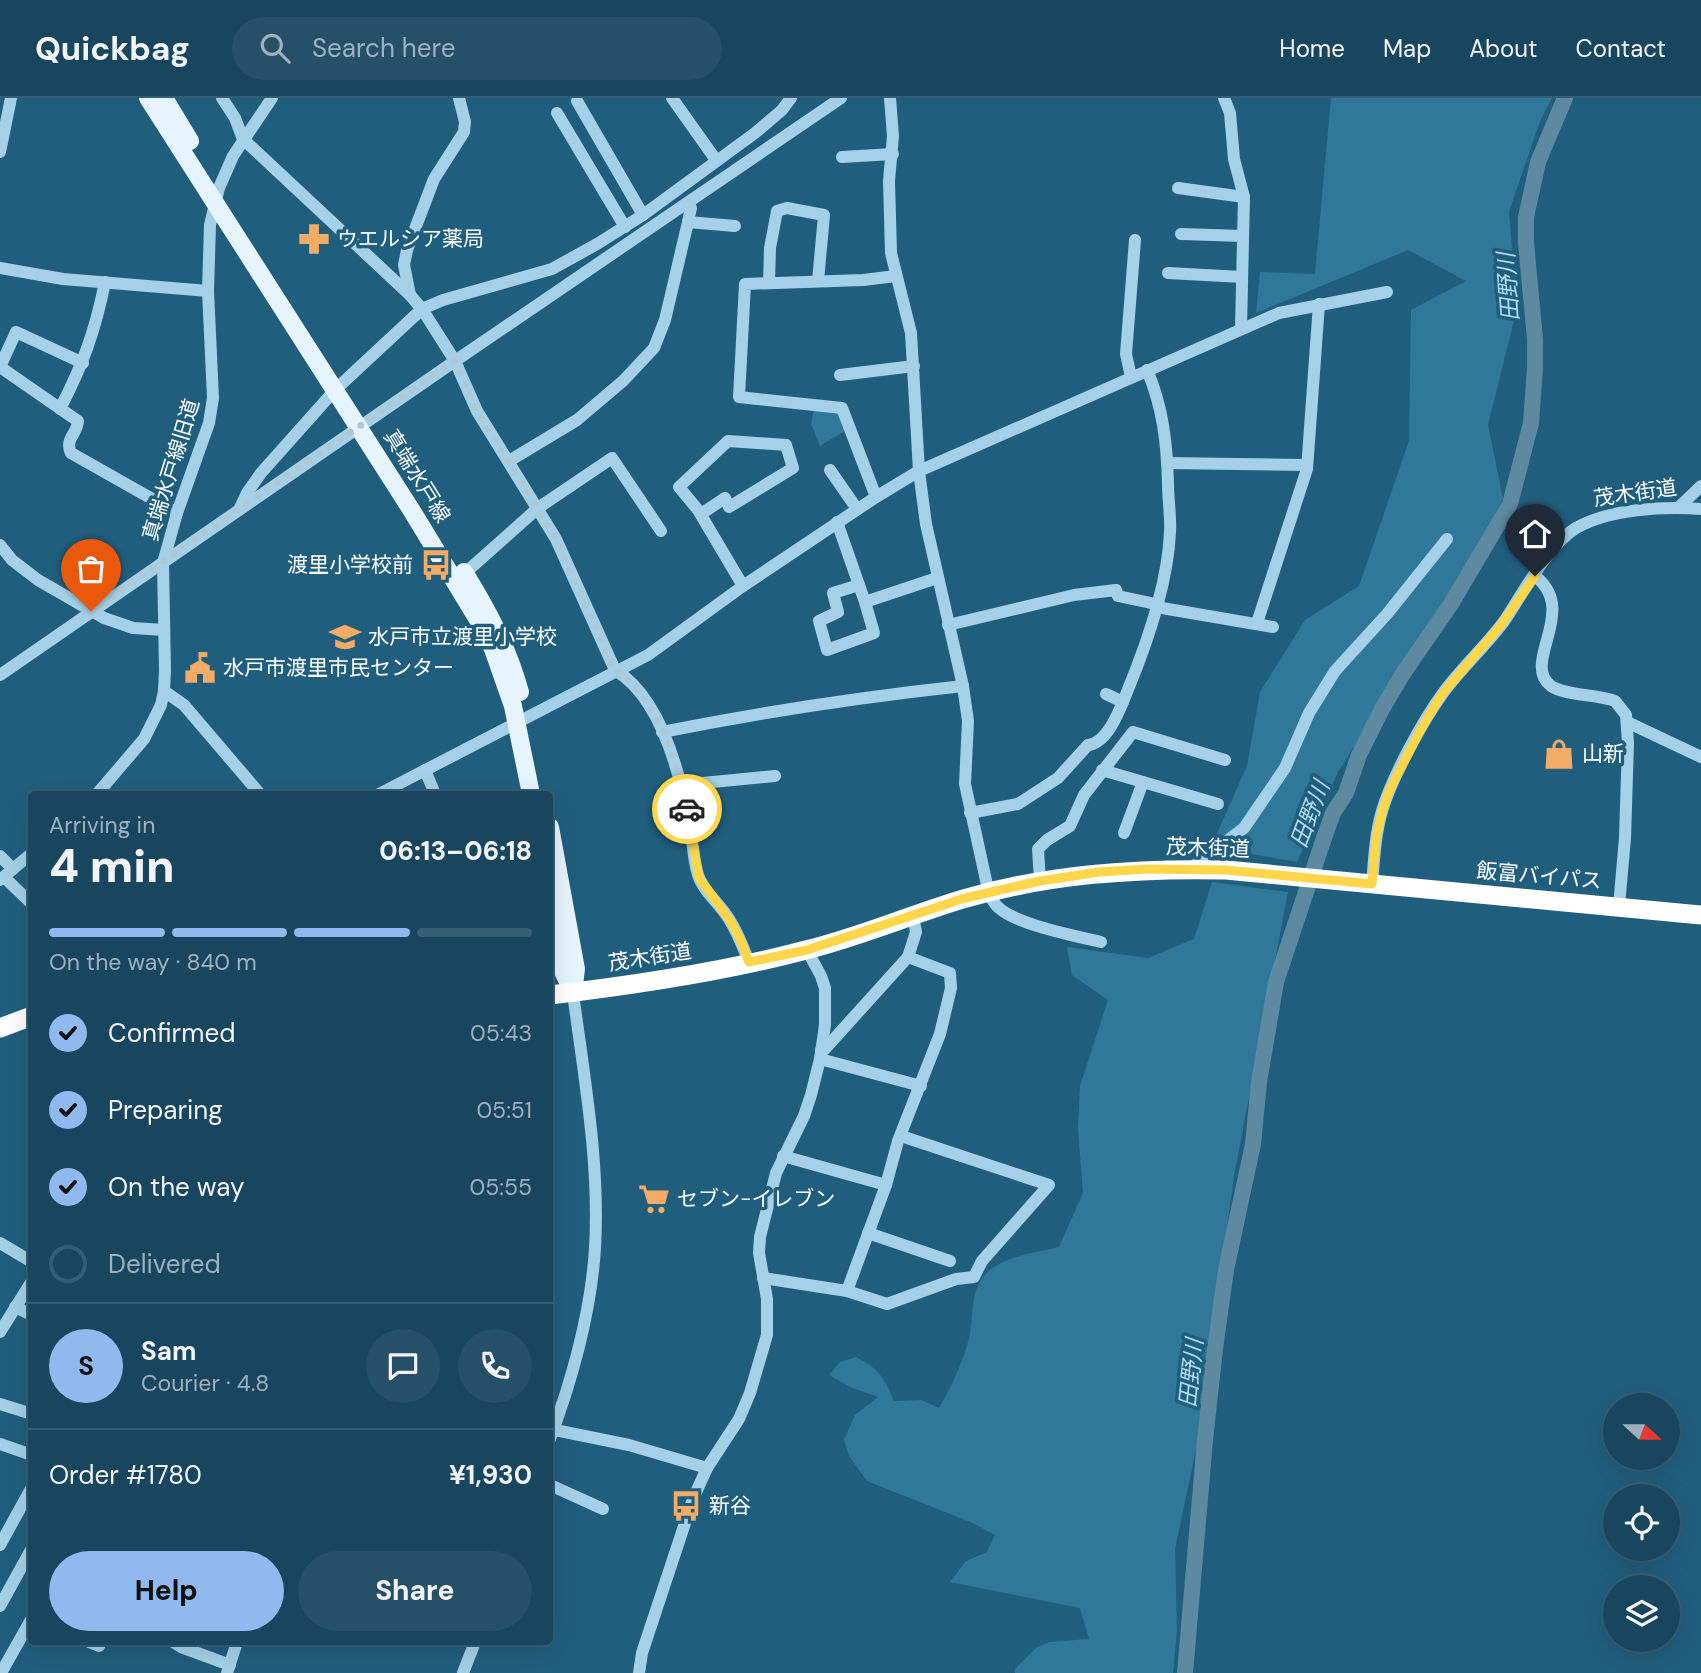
<!DOCTYPE html>
<html lang="en">
<head>
<meta charset="utf-8">
<style>
	:root { --surface:#18465e; --page:#255067; --text:#f1f3f6; --muted:#9fb1bc; --line:#365e73; --accent:#90b9f0 }
	body { margin:0; font-family:"DM Sans","Noto Sans JP",sans-serif; background:var(--page); color:var(--text); height:100vh; display:flex; flex-direction:column; font-size:26px; white-space:nowrap }
	* { box-sizing:border-box; margin:0 }
	p { font-size:23px; color:var(--muted) }
	.icon { flex:none; width:38px; height:38px; fill:none; stroke:currentColor; stroke-width:2; stroke-linecap:round; stroke-linejoin:round }
	.map { position:relative; flex:1; overflow:hidden }
	.sheet { position:absolute; left:28px; top:693px; width:525px; height:854px; display:flex; flex-direction:column; background:var(--surface); border-radius:7px; box-shadow:0 7px 28px #0002,0 0 0 2px var(--line) }
	.sheet>* { flex:none }
	.needle { width:46px; rotate:111deg }
	.tools { position:absolute; left:1603px; top:1295px; display:grid; gap:14px }
	.tools a { display:grid; place-items:center; width:77px; height:77px; border-radius:50%; background:var(--surface); box-shadow:0 7px 28px #0002,0 0 0 2px var(--line); font-size:35px }
	.pin { position:absolute; display:grid; place-items:center; width:60px; height:60px; color:#fff; margin:-72px -30px; border-radius:50% 50% 50% 0; rotate:-45deg; box-shadow:0 0 7px #0007 }
	.pin .icon { rotate:45deg }
	.courier { position:absolute; display:grid; place-items:center; width:70px; height:70px; margin:-35px; border:5px solid #ffd54a; border-radius:50%; background:#fff; color:#222; box-shadow:0 2px 9px #0007 }
	.headline em { font-style:normal; font-weight:800 }
	.headline div { display:flex; flex-direction:column-reverse }
	.headline { display:flex; align-items:center; justify-content:space-between; height:119px; padding:0 21px }
	h1 { font-size:46px; font-weight:800; line-height:52px }
	.bar { display:grid; grid-template-columns:repeat(4,1fr); gap:10px 7px; align-content:center; height:84px; padding:0 21px }
	.bar i { height:9px; border-radius:5px; background:var(--line) }
	.bar .current { background:var(--accent) }
	.bar p { grid-column:span 4 }
	.line { display:flex; align-items:center; gap:18px; padding:0 21px; border-top:2px solid var(--line) }
	.line div { flex:1 }
	.round { display:grid; place-items:center; flex:none; width:74px; height:74px; border-radius:37px; background:var(--page) }
	ol { padding:0 21px; list-style:none }
	li { display:flex; align-items:center; gap:21px; height:77px }
	li p { margin-inline-start:auto }
	li .icon { padding:7px; border-radius:50%; background:var(--accent); color:#111; stroke-width:4 }
	li:last-child { color:var(--muted) }
	li i { width:38px; height:38px; border:4px solid var(--line); border-radius:50% }
	.action { display:flex; gap:14px; margin-top:auto; padding:14px 21px }
	.action a { flex:1; height:80px; border-radius:42px; background:var(--accent); color:#111; font-size:28px; font-weight:800; line-height:80px; text-align:center }
	.action a+a { background:var(--page); color:var(--text) }
	header { display:flex; align-items:center; gap:42px; box-sizing:border-box; height:98px; padding:0 35px; background:var(--surface); border-bottom:2px solid var(--line) }
	header strong { font-size:33px }
	nav { display:flex; gap:38px; margin-inline-start:auto; font-size:24px }
	.search { width:490px; height:63px; background:var(--page); display:flex; align-items:center; gap:18px; box-sizing:border-box; padding:0 24px; border-radius:38px; color:var(--muted); font-size:26px }
	.map>svg:first-child { display:block }
	.green { fill:#30789a }
	.lines { fill:none; stroke-linecap:round; stroke-linejoin:round }
	.river { stroke:#5d8aa1; stroke-width:16 }
	.minor { stroke:#a4d1e7; stroke-width:12 }
	.major { stroke:#e6f4fd; stroke-width:18 }
	.highway { stroke:#fff; stroke-width:19 }
	.done { stroke:#b1c7d2; stroke-width:7; stroke-dasharray:0 12.6 }
	.route { stroke:#ffd54a; stroke-width:9 }
	.labels { text-anchor:middle; dominant-baseline:central; stroke-width:7; stroke-linejoin:round; paint-order:stroke }
	.poi-label { font-size:21px; fill:#fff; stroke:#205e7e; text-anchor:start }
	.street-label { font-size:21px; fill:#fff; stroke:#205e7e }
	.water-label { font-size:23px; font-style:italic; fill:#afdbef; stroke:#205e7e }
</style>
</head>
<body>
<header>
<strong>Quickbag</strong>
<div class="search"><svg class="icon" aria-label="search" viewBox="0 0 24 24"><circle cx="10" cy="10" r="6"/><path d="M15 15l6 6"/></svg>Search here</div>
<nav><a>Home</a><a>Map</a><a>About</a><a>Contact</a></nav>
</header>
<div class="map">
<svg width="1701" height="1575" viewBox="0 0 1701 1575">
	<rect width="100%" height="100%" fill="#205e7e"/>
	<!-- green -->
	<g class="green">
		<path d="M1331,0H1552L1540,23L1509,114L1517,210L1488,327L1503,401L1448,498L1338,674L1297,764L1211,749L1247,668L1260,594L1305,522L1359,488L1409,343L1411,212L1466,183L1408,152L1256,215L1260,174L1315,176Z"/>
		<path d="M814,311L840,313L848,331L820,348L811,326Z"/>
		<path d="M1212,784L1288,794L1234,1078L1198,1342L1175,1451L1177,1533L1173,1575H1015V1571L1036,1550L1049,1544L1089,1541L1080,1510L950,1484L966,1463L987,1454L995,1437L973,1425L867,1383L849,1358L844,1342L855,1317L878,1299L850,1289L829,1277L840,1264L856,1259C879,1271 884,1279 894,1303L921,1302L939,1310C952,1287 965,1261 970,1235C973,1218 971,1192 984,1178C1001,1158 1035,1155 1059,1149L1083,1095L1078,1030L1080,988L1108,902L1072,877L1067,849L1148,860L1194,841Z"/>
	</g>
	<g class="lines">
		<!-- river -->
		<path class="river" d="M1185,1575L1205,1342L1215,1251L1226,1172L1253,1046L1259,984L1276,884L1324,740L1333,715L1346,695L1359,657L1382,611L1404,574L1451,506L1510,406L1531,325L1535,270V241L1526,145V119L1538,64L1565,0"/>
		<!-- minor -->
		<g class="minor">
			<path d="M222,0L235,20L243,41L410,197"/>
			<path d="M459,0L465,24L464,34L434,81L407,152L404,167L410,197L422,211L455,263L477,313L556,441L615,572C662,600 681,679 690,729C693,744 693,761 698,777C703,793 720,806 729,821C738,835 743,849 749,864"/>
			<path d="M672,0L716,62"/>
			<path d="M890,0L893,38L889,83L891,155L911,235L919,373L926,426L963,588L968,623L965,686L989,796C992,801 994,806 999,810C1018,827 1075,838 1101,844"/>
			<path d="M1224,0L1230,15L1234,61L1244,99L1241,230"/>
			<path d="M577,3L643,117"/>
			<path d="M557,15L625,129"/>
			<path d="M0,54L11,0"/>
			<path d="M842,59L893,56"/>
			<path d="M1178,90L1244,99"/>
			<path d="M688,124L735,128"/>
			<path d="M1181,136L1243,138"/>
			<path d="M0,170L63,181L208,193"/>
			<path d="M1168,175L1242,179"/>
			<path d="M769,185L770,150L777,113L787,110L824,117L818,183"/>
			<path d="M83,265L16,234L0,269L78,323C78,335 64,341 71,355L177,415"/>
			<path d="M840,277L914,268"/>
			<path d="M1131,279L1126,256L1135,142"/>
			<path d="M60,311C83,266 95,234 105,184"/>
			<path d="M509,363L577,322L623,283L654,250L665,222L688,124L691,110L688,105"/>
			<path d="M1167,365L1307,367"/>
			<path d="M830,372L857,411"/>
			<path d="M876,399L842,310L739,299L745,186L863,182L896,178"/>
			<path d="M1678,410L1701,388"/>
			<path d="M239,412L247,395L261,375L335,292L422,211L443,202L552,171L597,146L643,117L755,35L782,12L791,0"/>
			<path d="M701,416L725,400L729,409L793,370L786,347L728,343L679,389L698,412L743,488"/>
			<path d="M837,424L859,487"/>
			<path d="M0,447L12,462L38,482L104,520L133,530L164,532"/>
			<path d="M465,475L538,410L612,360L661,433"/>
			<path d="M1535,478C1580,513 1520,565 1551,588C1566,598 1597,596 1615,603L1626,617L1628,645L1625,740L1619,808"/>
			<path d="M865,504L859,487L833,495L838,514L819,523L827,552L874,535L865,504L937,480"/>
			<path d="M1257,525L1307,371L1319,206"/>
			<path d="M948,527L1074,497L1116,492L1118,498L1151,505L1162,510L1273,529"/>
			<path d="M0,577L455,263L841,0"/>
			<path d="M164,593L184,607L260,696"/>
			<path d="M1106,596L1123,604"/>
			<path d="M1627,624L1701,659"/>
			<path d="M662,634C762,614 862,599 963,588"/>
			<path d="M425,672L435,696"/>
			<path d="M1102,672L1218,706"/>
			<path d="M682,687L775,678"/>
			<path d="M97,696L144,641L161,607L164,593L165,572L163,465L177,415L209,325L213,300L208,193L210,127L219,90L233,58L272,0"/>
			<path d="M379,696L648,557L743,488L876,399L919,373L1279,215L1387,194"/>
			<path d="M970,715L1018,706L1058,680L1088,647C1108,645 1120,611 1127,594C1146,548 1168,484 1170,434C1171,419 1168,402 1168,386C1167,346 1163,309 1147,272"/>
			<path d="M1124,735L1143,684"/>
			<path d="M0,758L13,771"/>
			<path d="M1190,771L1244,730L1285,670L1309,615L1335,573L1387,516L1447,441"/>
			<path d="M4,779L32,806"/>
			<path d="M0,782L32,755"/>
			<path d="M1040,783L1038,751L1047,742L1070,728L1084,697L1133,634L1225,662"/>
			<path d="M1372,787C1374,762 1375,737 1382,713C1392,679 1422,624 1443,595C1462,569 1486,548 1505,522C1523,495 1549,446 1576,430C1609,411 1664,408 1701,411"/>
			<path d="M821,952H824L908,859L916,834L913,818"/>
			<path d="M820,961L921,988"/>
			<path d="M783,1058L886,1087"/>
			<path d="M868,1135L950,1163"/>
			<path d="M0,1145L32,1164"/>
			<path d="M763,1180L847,1193L886,1087L898,1043L940,936L951,890L950,875L908,859"/>
			<path d="M847,1193L887,1206L956,1181L974,1179L982,1163L1049,1087L901,1038"/>
			<path d="M15,1209L32,1217"/>
			<path d="M0,1234L32,1183"/>
			<path d="M0,1306L32,1316"/>
			<path d="M550,1331L629,1347L707,1370"/>
			<path d="M550,1341C573,1279 591,1216 595,1150C600,1065 584,979 573,895"/>
			<path d="M0,1346L32,1357"/>
			<path d="M550,1387L603,1411"/>
			<path d="M0,1447L32,1389"/>
			<path d="M0,1508L32,1450"/>
			<path d="M89,1544L99,1548L101,1544"/>
			<path d="M173,1544L181,1549L230,1567"/>
			<path d="M1,1575L32,1520"/>
			<path d="M227,1575L237,1544"/>
			<path d="M463,1575L475,1544"/>
			<path d="M639,1575L642,1555L693,1401L707,1370L739,1321L750,1295L767,1237V1201L759,1155L760,1139L776,1075L804,1018L811,997L820,961L825,927V890L821,878L807,852"/>
		</g>
		<!-- major -->
		<g class="major">
			<path d="M148,0L412,413L480,525L493,551L513,608L531,696"/>
			<path d="M164,0L190,43"/>
			<path d="M464,474C488,513 508,550 520,594"/>
			<path d="M550,729L576,871L573,895"/>
			<path d="M550,799L563,873L573,895"/>
		</g>
		<!-- highway -->
		<g class="highway">
			<path d="M550,897C635,887 723,874 806,852C859,839 910,817 963,801C1049,776 1136,770 1226,772L1701,817"/>
			<path d="M0,930L32,918"/>
		</g>
	</g>
	<g class="lines">
		<!-- done -->
		<path class="done" d="M91,513L454,263L477,313L556,441L615,572C657,597 677,666 687,711"/>
		<!-- route -->
		<path class="route" d="M687,711L699,780L729,821L740,841L749,864L807,852L965,800L1040,783L1099,774L1148,771L1226,772L1372,786L1376,740L1382,714L1390,691L1421,631L1442,596L1501,527L1535,478"/>
	</g>
	<!-- icons -->
	<defs>
		<symbol id="pharmacy-bare" viewBox="-9 -9 18 18"><path d="M-2-6h4v4h4v4h-4v4h-4v-4h-4v-4h4Z" fill="#f4ab65" stroke="#205e7e" stroke-width="2.5" paint-order="stroke"/></symbol>
		<symbol id="bus-bare" viewBox="-9 -9 18 18"><path d="M-5-6H5V4H4V6H2V4H-2V6H-4V4H-5ZM-3.5-4V0h7V-4ZM-3.5 1.2v1.5H-2V1.2ZM2 1.2v1.5H3.5V1.2Z" fill="#f4ab65" stroke="#205e7e" stroke-width="2.5" paint-order="stroke"/></symbol>
		<symbol id="school-bare" viewBox="-9 -9 18 18"><path d="M0-5L7-2L0 1L-7-2ZM-4 1L0 2.5L4 1V4Q0 6-4 4Z" fill="#f4ab65" stroke="#205e7e" stroke-width="2.5" paint-order="stroke"/></symbol>
		<symbol id="civic-bare" viewBox="-9 -9 18 18"><path d="M-.6-6.5H3V-4.5H.6V-3L4-1V1h2V6H-6V1h2V-1L-.6-3ZM-1.2 2.5V6h2.4V2.5Z" fill="#f4ab65" stroke="#205e7e" stroke-width="2.5" paint-order="stroke"/></symbol>
		<symbol id="shop-bare" viewBox="-9 -9 18 18"><path d="M-5-2.5h2.3a2.7 3.5 0 0 1 5.4 0H5L5.5 6h-11ZM-1.5-2.5h3a1.5 2.3 0 0 0-3 0Z" fill="#f4ab65" stroke="#205e7e" stroke-width="2.5" paint-order="stroke"/></symbol>
		<symbol id="supermarket-bare" viewBox="-9 -9 18 18"><path d="M-6-5.5h2.5l.6 2H6L4.5 2H-2.5L-4.4-4H-6ZM-1.5 3.2a1.3 1.3 0 1 0 .1 0ZM3 3.2a1.3 1.3 0 1 0 .1 0Z" fill="#f4ab65" stroke="#205e7e" stroke-width="2.5" paint-order="stroke"/></symbol>
	</defs>
	<g fill-rule="evenodd">
		<use href="#pharmacy-bare" x="292" y="119" width="44" height="44"/>
		<use href="#bus-bare" x="414" y="445" width="44" height="44"/>
		<use href="#school-bare" x="323" y="517" width="44" height="44"/>
		<use href="#civic-bare" x="178" y="548" width="44" height="44"/>
		<use href="#shop-bare" x="1537" y="634" width="44" height="44"/>
		<use href="#supermarket-bare" x="632" y="1079" width="44" height="44"/>
		<use href="#bus-bare" x="664" y="1386" width="44" height="44"/>
	</g>
	<g class="labels">
		<!-- poi labels -->
		<g class="poi-label">
			<text x="337" y="141">ウエルシア薬局</text>
			<text x="413" y="467" text-anchor="end">渡里小学校前</text>
			<text x="368" y="539">水戸市立渡里小学校</text>
			<text x="223" y="570">水戸市渡里市民センター</text>
			<text x="1582" y="656">山新</text>
			<text x="677" y="1101">セブン-イレブン</text>
			<text x="709" y="1408">新谷</text>
		</g>
		<!-- street labels -->
		<g class="street-label">
			<text transform="translate(171 372) rotate(-73)">真端水戸線旧道</text>
			<text transform="translate(417 378) rotate(58)">真端水戸線</text>
			<text transform="translate(1635 395) rotate(-8)">茂木街道</text>
			<text transform="translate(1208 750) rotate(2)">茂木街道</text>
			<text transform="translate(1539 778) rotate(5)">飯富バイパス</text>
			<text transform="translate(650 859) rotate(-9)">茂木街道</text>
		</g>
		<!-- water labels -->
		<g class="water-label">
			<text transform="translate(1508 189) rotate(-94)">田野川</text>
			<text transform="translate(1310 716) rotate(-69)">田野川</text>
			<text transform="translate(1191 1275) rotate(-84)">田野川</text>
		</g>
	</g>
</svg>
<div class="tools">
<a><svg class="needle" viewBox="-14 -14 28 28"><path d="M0-13l5 13h-10z" fill="#e53935"/><path d="M0 13l5-13h-10z" fill="#9fb1bc"/></svg></a>
<a><svg class="icon" aria-label="locate" viewBox="0 0 24 24"><circle cx="12" cy="12" r="6"/><path d="M12 2v4M12 18v4M2 12h4M18 12h4"/></svg></a>
<a><svg class="icon" aria-label="layers" viewBox="0 0 24 24"><path d="M12 4l9 5-9 5-9-5zM3 14l9 5 9-5"/></svg></a>
</div>
<div class="pin" style="left:91px;top:513px;background:#ea580c"><svg class="icon" aria-label="bag" viewBox="0 0 24 24"><path d="M5 8h14l-1 12H6zM9 8a3 3 0 0 1 6 0"/></svg></div>
<div class="pin" style="left:1535px;top:478px;background:#1f2937"><svg class="icon" aria-label="home" viewBox="0 0 24 24"><path d="M3 11l9-7 9 7M6 9v11h12V9"/></svg></div>
<div class="courier" style="left:687px;top:711px"><svg class="icon" aria-label="car" viewBox="0 0 24 24"><path d="M5 17H2v-5l4-1 3-4h7l3 4 3 1v5h-3M9 17h6M6 11h13"/><circle cx="7" cy="17" r="2"/><circle cx="17" cy="17" r="2"/></svg></div>
<section class="sheet">
<div class="headline"><div><h1>4 min</h1><p>Arriving in</p></div><em>06:13–06:18</em></div>
<div class="bar"><i class="current"></i><i class="current"></i><i class="current"></i><i></i><p>On the way · 840 m</p></div>
<ol>
<li><svg class="icon" aria-label="check" viewBox="0 0 24 24"><path d="M5 12l5 5 9-10"/></svg>Confirmed<p>05:43</p></li>
<li><svg class="icon" aria-label="check" viewBox="0 0 24 24"><path d="M5 12l5 5 9-10"/></svg>Preparing<p>05:51</p></li>
<li><svg class="icon" aria-label="check" viewBox="0 0 24 24"><path d="M5 12l5 5 9-10"/></svg>On the way<p>05:55</p></li>
<li><i></i>Delivered</li>
</ol>
<div class="line" style="height:126px"><b class="round" style="background:var(--accent);color:#111">S</b><div><b>Sam</b><p>Courier · 4.8</p></div><a class="round"><svg class="icon" aria-label="chat" viewBox="0 0 24 24"><path d="M4 5h16v11H9l-5 4z"/></svg></a><a class="round"><svg class="icon" aria-label="phone" viewBox="0 0 24 24"><path d="M5 4h4l2 5-3 2q2 4 5 5l2-3 5 2v4C11 20 4 13 5 4z"/></svg></a></div>
<div class="line" style="height:91px"><div>Order #1780</div><b>¥1,930</b></div>
<div class="action"><a>Help</a><a>Share</a></div>
</section>
</div>
</body>
</html>
